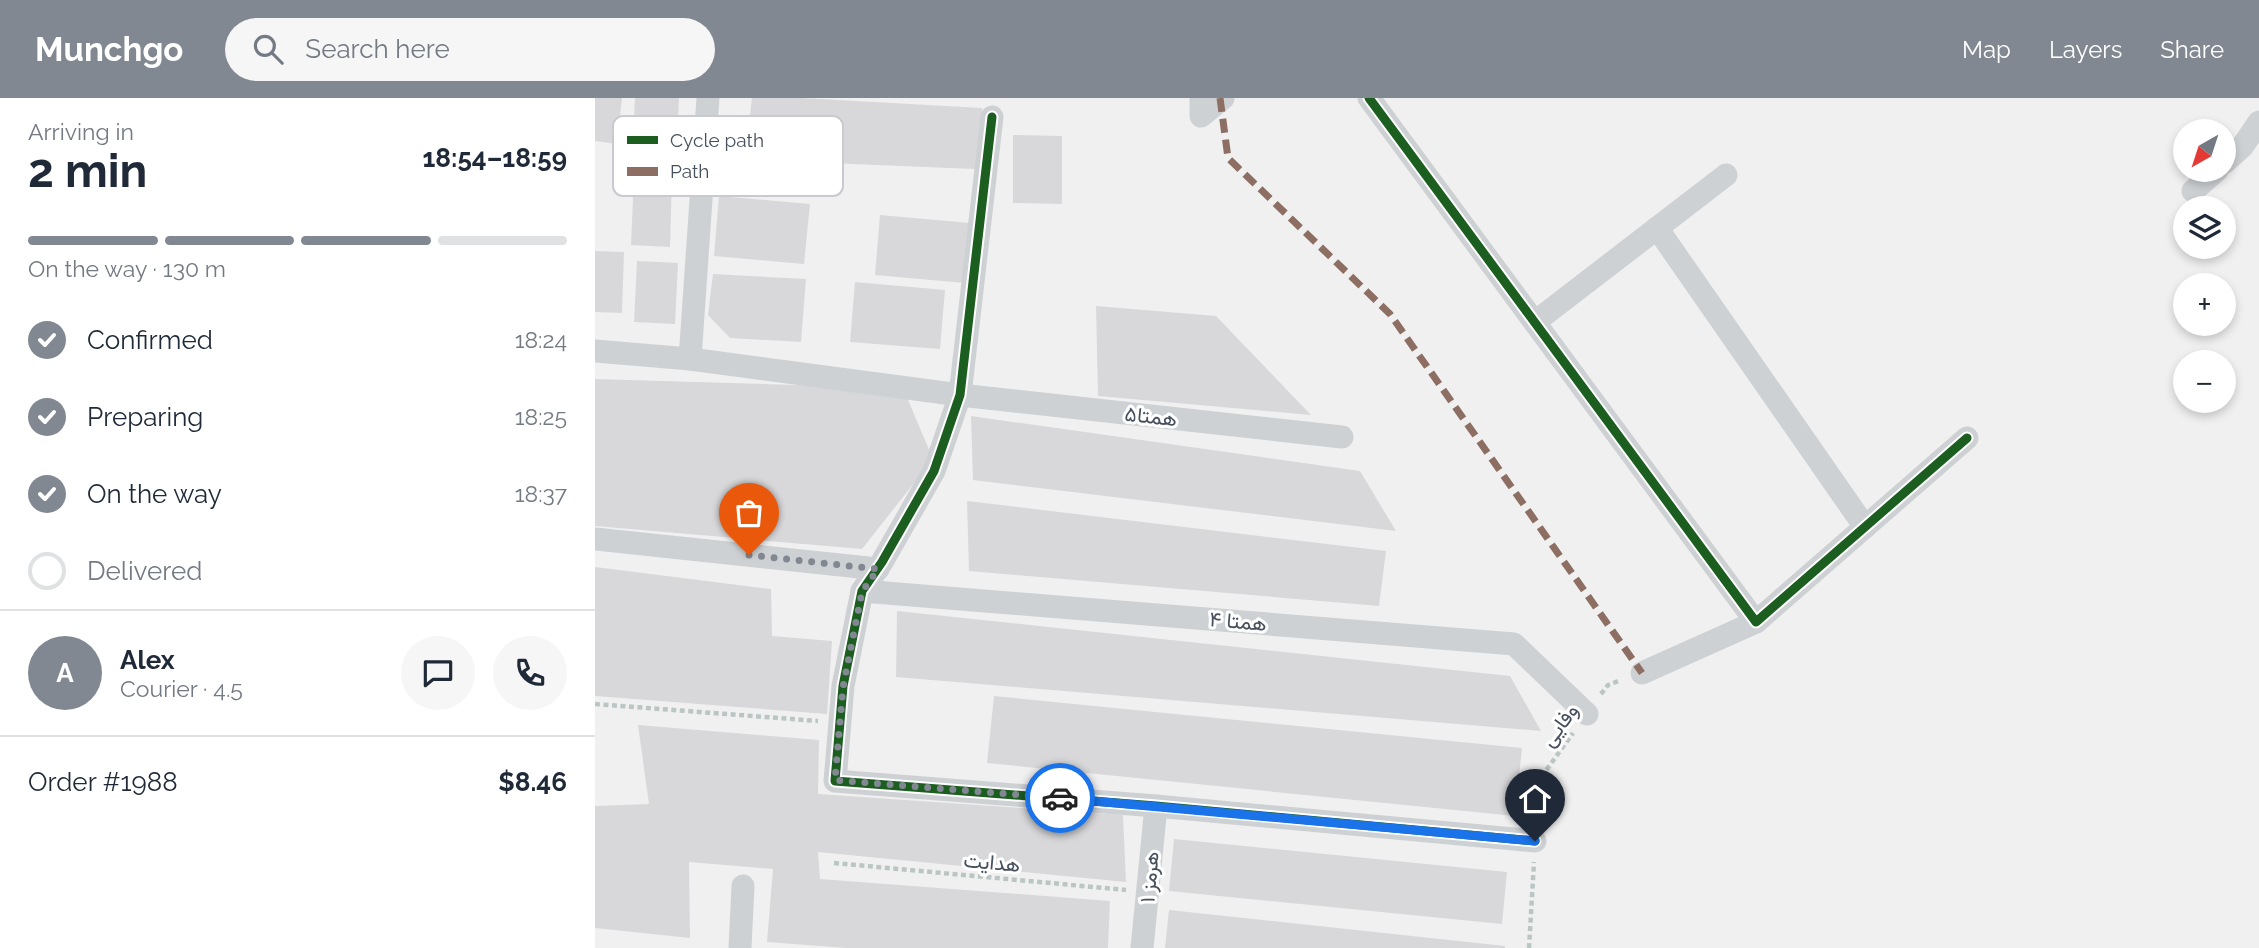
<!DOCTYPE html>
<html lang="en">
<head>
<meta charset="utf-8">
<style>
	:root { --surface:#fff; --page:#f6f6f7; --text:#1f2937; --muted:#747a83; --line:#e0e1e3; --accent:#828891 }
	body { margin:0; font-family:Raleway,Vazirmatn,sans-serif; background:var(--page); color:var(--text); height:100vh; display:flex; flex-direction:column; font-size:26px; white-space:nowrap }
	* { box-sizing:border-box; margin:0 }
	p { font-size:23px; color:var(--muted) }
	.icon { flex:none; width:38px; height:38px; fill:none; stroke:currentColor; stroke-width:2; stroke-linecap:round; stroke-linejoin:round }
	.map { position:relative; flex:1; overflow:hidden }
	.sheet { display:flex; flex-direction:column; background:var(--surface); width:595px }
	.sheet>* { flex:none }
	.needle { width:46px; rotate:219deg }
	.tools { position:absolute; left:1578px; top:21px; display:grid; gap:14px }
	.tools a { display:grid; place-items:center; width:63px; height:63px; border-radius:50%; background:var(--surface); box-shadow:0 4px 10px #0003; font-size:35px }
	.pin { position:absolute; display:grid; place-items:center; width:60px; height:60px; color:#fff; margin:-72px -30px; border-radius:50% 50% 50% 0; rotate:-45deg; box-shadow:0 0 7px #0007 }
	.pin .icon { rotate:45deg }
	.courier { position:absolute; display:grid; place-items:center; width:70px; height:70px; margin:-35px; border:5px solid #1a73e8; border-radius:50%; background:#fff; color:#222; box-shadow:0 2px 9px #0007 }
	.head em { font-style:normal; font-weight:700 }
	.head div { display:flex; flex-direction:column-reverse }
	.head { display:flex; align-items:center; justify-content:space-between; height:119px; padding:0 28px }
	h1 { font-size:46px; font-weight:700; line-height:52px }
	.bar { display:grid; grid-template-columns:repeat(4,1fr); gap:10px 7px; align-content:center; height:84px; padding:0 28px }
	.bar i { height:9px; border-radius:5px; background:var(--line) }
	.bar .active { background:var(--accent) }
	.bar p { grid-column:span 4 }
	.line { display:flex; align-items:center; gap:18px; padding:0 28px; border-top:2px solid var(--line) }
	.line div { flex:1 }
	.round { display:grid; place-items:center; flex:none; width:74px; height:74px; border-radius:37px; background:var(--page) }
	ol { padding:0 28px; list-style:none }
	li { display:flex; align-items:center; gap:21px; height:77px }
	li p { margin-inline-start:auto }
	li .icon { padding:7px; border-radius:50%; background:var(--accent); color:#fff; stroke-width:4 }
	li:last-child { color:var(--muted) }
	li i { width:38px; height:38px; border:4px solid var(--line); border-radius:50% }
	header { display:flex; align-items:center; gap:42px; box-sizing:border-box; height:98px; padding:0 35px; background:var(--accent); color:#fff }
	header strong { font-size:33px }
	nav { display:flex; gap:38px; margin-inline-start:auto; font-size:24px }
	.search { width:490px; height:63px; background:var(--page); display:flex; align-items:center; gap:18px; box-sizing:border-box; padding:0 24px; border-radius:38px; color:var(--muted); font-size:26px }
	main { display:flex; flex:1; min-height:0 }
	.map>svg:first-child { display:block }
	.building { fill:#d8d8db }
	.lines { fill:none; stroke-linecap:round; stroke-linejoin:round }
	.path { stroke:#bac6c4; stroke-width:4.5; stroke-dasharray:5 3.5; stroke-linecap:butt }
	.minor { stroke:#ced1d4; stroke-width:23 }
	.quiet { stroke:#8d6e63; stroke-width:7; stroke-dasharray:14 7; stroke-linecap:butt }
	.cycleway-casing { stroke:#fff; stroke-width:13 }
	.cycleway { stroke:#1b5e20; stroke-width:9 }
	.done { stroke:#828891; stroke-width:7; stroke-dasharray:0 12.6 }
	.route { stroke:#1a73e8; stroke-width:9 }
	.labels { text-anchor:middle; dominant-baseline:central; stroke-width:6; stroke-linejoin:round; paint-order:stroke }
	.street-label { font-size:21px; fill:#46505e; stroke:#fff }
	.key { fill:#fff; stroke:#c8cacf; stroke-width:2 }
	.key-label { font-size:19px; fill:#46505e }
</style>
</head>
<body>
<header>
<strong>Munchgo</strong>
<div class="search"><svg class="icon" aria-label="search" viewBox="0 0 24 24"><circle cx="10" cy="10" r="6"/><path d="M15 15l6 6"/></svg>Search here</div>
<nav><a>Map</a><a>Layers</a><a>Share</a></nav>
</header>
<main>
<section class="sheet">
<div class="head"><div><h1>2 min</h1><p>Arriving in</p></div><em>18:54–18:59</em></div>
<div class="bar"><i class="active"></i><i class="active"></i><i class="active"></i><i></i><p>On the way · 130 m</p></div>
<ol>
<li><svg class="icon" aria-label="check" viewBox="0 0 24 24"><path d="M5 12l5 5 9-10"/></svg>Confirmed<p>18:24</p></li>
<li><svg class="icon" aria-label="check" viewBox="0 0 24 24"><path d="M5 12l5 5 9-10"/></svg>Preparing<p>18:25</p></li>
<li><svg class="icon" aria-label="check" viewBox="0 0 24 24"><path d="M5 12l5 5 9-10"/></svg>On the way<p>18:37</p></li>
<li><i></i>Delivered</li>
</ol>
<div class="line" style="height:126px"><b class="round" style="background:var(--accent);color:#fff">A</b><div><b>Alex</b><p>Courier · 4.5</p></div><a class="round"><svg class="icon" aria-label="chat" viewBox="0 0 24 24"><path d="M4 5h16v11H9l-5 4z"/></svg></a><a class="round"><svg class="icon" aria-label="phone" viewBox="0 0 24 24"><path d="M5 4h4l2 5-3 2q2 4 5 5l2-3 5 2v4C11 20 4 13 5 4z"/></svg></a></div>
<div class="line" style="height:91px"><div>Order #1988</div><b>$8.46</b></div>
</section>
<div class="map">
<svg width="1664" height="850" viewBox="0 0 1664 850">
	<rect width="100%" height="100%" fill="#f1f0f0"/>
	<!-- building -->
	<g class="building">
		<path d="M0,0H27L22,46L0,43Z"/>
		<path d="M40,0H84L82,46L38,44Z"/>
		<path d="M157,0H207L387,10V67L379,71L161,62L151,51Z"/>
		<path d="M418,37L467,38V106L418,105Z"/>
		<path d="M39,77L77,78L75,149L36,147Z"/>
		<path d="M124,98L215,106L209,166L119,158Z"/>
		<path d="M285,117L375,125L370,185L280,177Z"/>
		<path d="M0,153L29,154L27,215L0,214Z"/>
		<path d="M42,163L83,165L80,226L39,224Z"/>
		<path d="M118,176L211,181L206,244L135,240L113,217Z"/>
		<path d="M260,184L350,192L345,251L255,244Z"/>
		<path d="M501,208L621,218L716,317L503,298Z"/>
		<path d="M0,281L308,290L338,361L267,451L0,428Z"/>
		<path d="M376,318L765,373L801,433L378,382Z"/>
		<path d="M372,403L791,453L784,508L374,473Z"/>
		<path d="M0,469L176,491L177,538L237,543L232,616L0,598Z"/>
		<path d="M302,513L915,578L946,633L301,579Z"/>
		<path d="M399,598L927,650L920,718L392,665Z"/>
		<path d="M43,627L224,642L223,696L528,717L531,784L223,754L225,781L515,803L513,850H251L172,844L178,771L94,764L95,840L0,830V708L54,706Z"/>
		<path d="M579,741L912,774L907,826L574,793Z"/>
		<path d="M574,812L910,848V850H570Z"/>
	</g>
	<g class="lines">
		<!-- path -->
		<g class="path">
			<path d="M1006,596L1013,587L1026,582"/>
			<path d="M0,606L223,623"/>
			<path d="M943,721L947,678L978,635"/>
			<path d="M239,765L531,792"/>
			<path d="M934,850L939,764"/>
		</g>
		<!-- minor -->
		<g class="minor">
			<path d="M606,0V18L628,0"/>
			<path d="M774,0L1161,524L1372,340"/>
			<path d="M397,19L365,297L339,373L287,464L267,493L248,588L240,683L561,708L940,743"/>
			<path d="M1629,65L1647,49L1664,24"/>
			<path d="M1598,93L1622,72"/>
			<path d="M1062,130L1270,429"/>
			<path d="M940,224L1131,77"/>
			<path d="M0,253L95,261L365,297L747,339"/>
			<path d="M95,261L113,0"/>
			<path d="M0,441L283,471"/>
			<path d="M267,493L919,546L992,616"/>
			<path d="M1047,575L1161,524"/>
			<path d="M145,850L148,788"/>
			<path d="M547,850L561,708"/>
		</g>
		<!-- quiet -->
		<path class="quiet" d="M625,0L633,60L795,216L1047,575"/>
		<defs>
			<g id="cycleway">
				<path d="M774,0L1161,524L1372,340"/>
				<path d="M397,19L365,297L339,373L287,464L267,493L248,588L240,683L561,708L940,743"/>
			</g>
		</defs>
		<!-- cycleway casing -->
		<use href="#cycleway" class="cycleway-casing"/>
		<!-- cycleway -->
		<use href="#cycleway" class="cycleway"/>
	</g>
	<g class="lines">
		<!-- done -->
		<path class="done" d="M154,457L283,471L267,494L248,589L240,682L465,700"/>
		<!-- route -->
		<path class="route" d="M465,700L940,743"/>
	</g>
	<g class="labels">
		<!-- street labels -->
		<g class="street-label">
			<text transform="translate(556 318) rotate(6)">همتا۵</text>
			<text transform="translate(643 523) rotate(5)">همتا ۴</text>
			<text transform="translate(964 627) rotate(-54)">وفایی</text>
			<text transform="translate(397 764) rotate(5)">هدایت</text>
			<text transform="translate(554 779) rotate(-85)">هرمز ۱</text>
		</g>
	</g>
	<!-- legend -->
	<rect x="18" y="18" width="230" height="80" rx="10" class="key"/>
	<rect x="32" y="38" width="31" height="8" fill="#1b5e20"/>
	<rect x="32" y="69" width="31" height="9" fill="#8d6e63"/>
	<g class="key-label">
		<text x="75" y="49">Cycle path</text>
		<text x="75" y="80">Path</text>
	</g>
</svg>
<div class="tools">
<a><svg class="needle" viewBox="-14 -14 28 28"><path d="M0-13l5 13h-10z" fill="#e53935"/><path d="M0 13l5-13h-10z" fill="#747a83"/></svg></a>
<a><svg class="icon" aria-label="layers" viewBox="0 0 24 24"><path d="M12 4l9 5-9 5-9-5zM3 14l9 5 9-5"/></svg></a>
<a>+</a>
<a>−</a>
</div>
<div class="pin" style="left:154px;top:457px;background:#ea580c"><svg class="icon" aria-label="bag" viewBox="0 0 24 24"><path d="M5 8h14l-1 12H6zM9 8a3 3 0 0 1 6 0"/></svg></div>
<div class="pin" style="left:940px;top:743px;background:#1f2937"><svg class="icon" aria-label="home" viewBox="0 0 24 24"><path d="M3 11l9-7 9 7M6 9v11h12V9"/></svg></div>
<div class="courier" style="left:465px;top:700px"><svg class="icon" aria-label="car" viewBox="0 0 24 24"><path d="M5 17H2v-5l4-1 3-4h7l3 4 3 1v5h-3M9 17h6M6 11h13"/><circle cx="7" cy="17" r="2"/><circle cx="17" cy="17" r="2"/></svg></div>
</div>
</main>
</body>
</html>
